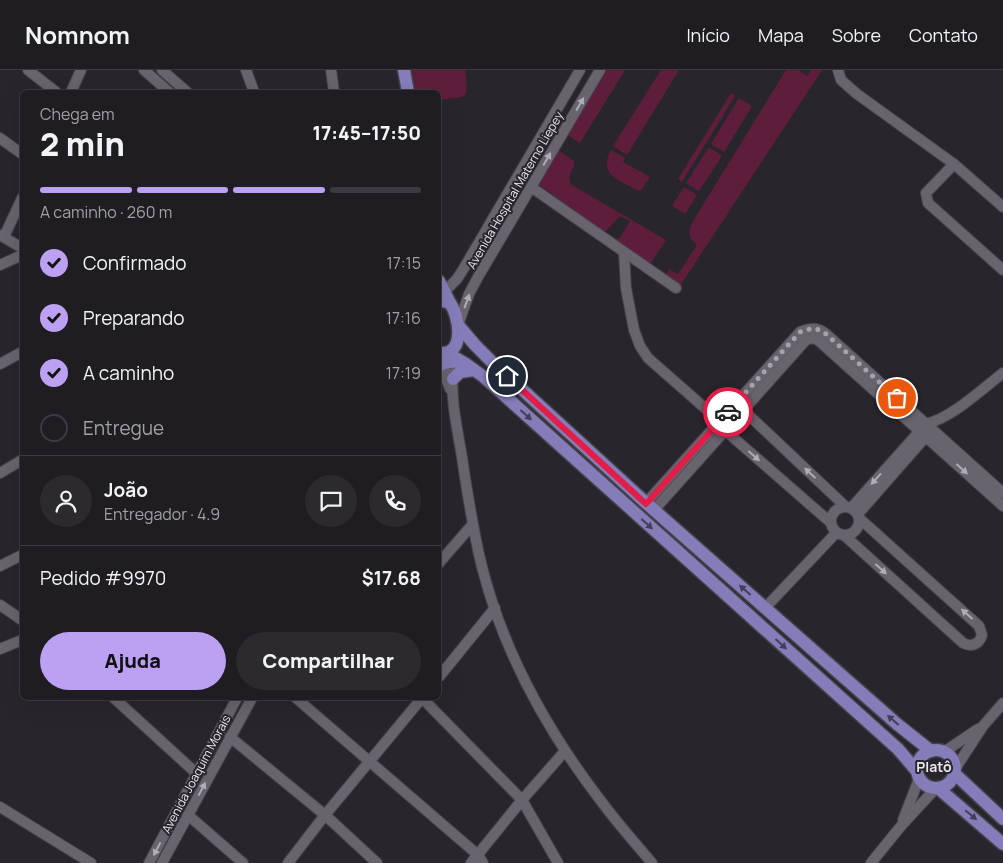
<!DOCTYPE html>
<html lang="pt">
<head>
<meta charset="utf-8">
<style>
	:root { --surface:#1f1c22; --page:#2c292f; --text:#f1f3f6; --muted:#a1a1a5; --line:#3c3a40; --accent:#bca0f2 }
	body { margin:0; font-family:Manrope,sans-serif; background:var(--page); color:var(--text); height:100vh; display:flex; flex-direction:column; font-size:19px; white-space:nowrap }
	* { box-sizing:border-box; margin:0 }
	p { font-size:16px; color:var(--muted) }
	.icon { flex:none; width:28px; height:28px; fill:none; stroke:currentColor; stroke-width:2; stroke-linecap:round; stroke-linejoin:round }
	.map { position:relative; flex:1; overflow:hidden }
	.side { position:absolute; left:20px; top:20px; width:421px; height:610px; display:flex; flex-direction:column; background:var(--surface); border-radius:8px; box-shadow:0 5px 20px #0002,0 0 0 1px var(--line) }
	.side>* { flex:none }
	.pin { position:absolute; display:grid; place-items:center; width:42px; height:42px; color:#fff; margin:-21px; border:2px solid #fff; border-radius:50%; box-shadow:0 1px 5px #0007 }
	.courier { position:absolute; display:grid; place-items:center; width:50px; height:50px; margin:-25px; border:4px solid #e11d48; border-radius:50%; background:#fff; color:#222; box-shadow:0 1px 6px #0007 }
	.head em { font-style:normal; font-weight:800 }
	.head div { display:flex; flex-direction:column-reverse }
	.head { display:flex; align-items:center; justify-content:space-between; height:85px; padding:0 20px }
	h1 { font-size:32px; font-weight:800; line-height:38px }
	.bar { display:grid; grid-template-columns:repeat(4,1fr); gap:8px 5px; align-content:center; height:60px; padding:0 20px }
	.bar i { height:6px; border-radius:4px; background:var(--line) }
	.bar .on { background:var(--accent) }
	.bar p { grid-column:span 4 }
	.line { display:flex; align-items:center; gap:12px; padding:0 20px; border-top:1px solid var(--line) }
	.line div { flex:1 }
	.round { display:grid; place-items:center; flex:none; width:52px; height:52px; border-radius:26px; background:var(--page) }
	ol { padding:0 20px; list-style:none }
	li { display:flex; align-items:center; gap:15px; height:55px }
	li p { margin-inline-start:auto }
	li .icon { padding:5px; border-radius:50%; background:var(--accent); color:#111; stroke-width:4 }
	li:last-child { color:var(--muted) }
	li i { width:28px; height:28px; border:2px solid var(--line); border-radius:50% }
	.cta { display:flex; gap:10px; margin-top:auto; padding:10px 20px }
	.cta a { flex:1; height:58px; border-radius:30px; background:var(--accent); color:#111; font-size:20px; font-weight:800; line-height:58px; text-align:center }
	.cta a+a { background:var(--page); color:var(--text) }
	header { display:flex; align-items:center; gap:30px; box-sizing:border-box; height:70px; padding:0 25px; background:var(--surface); border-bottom:1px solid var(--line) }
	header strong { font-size:24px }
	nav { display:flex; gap:28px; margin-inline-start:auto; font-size:18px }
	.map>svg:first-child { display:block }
	.green { fill:#5e1e3b }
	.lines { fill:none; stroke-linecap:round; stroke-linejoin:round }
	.minor-casing { stroke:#46424a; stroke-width:12 }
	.major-casing { stroke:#46424a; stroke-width:15 }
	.minor { stroke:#68636d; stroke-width:10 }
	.major { stroke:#847db9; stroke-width:12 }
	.oneway { fill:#b0acb3 }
	.oneway2 { fill:#443f57 }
	.done { stroke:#a6a3aa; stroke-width:5; stroke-dasharray:0 9 }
	.route { stroke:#e11d48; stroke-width:6 }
	.labels { text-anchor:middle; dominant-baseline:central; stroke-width:4; stroke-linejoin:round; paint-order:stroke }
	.street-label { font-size:12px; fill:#eae7ed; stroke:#29252d }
	.neighbourhood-label { font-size:14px; font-weight:bold; fill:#eae7ed; stroke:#29252d }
</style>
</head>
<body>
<header>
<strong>Nomnom</strong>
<nav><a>Início</a><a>Mapa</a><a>Sobre</a><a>Contato</a></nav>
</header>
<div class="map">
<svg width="1003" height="793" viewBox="0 0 1003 793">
	<rect width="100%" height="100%" fill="#29252d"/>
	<!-- green -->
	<g class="green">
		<path d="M412,0H465C469,31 468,26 439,30V22H415Z"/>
		<path d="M605,0H625L580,73L566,64Z"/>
		<path d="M661,0H679L627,85L613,76Z"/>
		<path d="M786,0H798L807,6L811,0H822L680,216L666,205L669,199L678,204L697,175C683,164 691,156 698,143Z"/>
		<path d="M731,23L735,26L682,112L678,109Z"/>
		<path d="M739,28L752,36L724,82L711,74Z"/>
		<path d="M709,77L722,86L699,121L686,113Z"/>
		<path d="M557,79L574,91C575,100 565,106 572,115L666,170L650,194L615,169L620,168L630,151L620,146L605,162L537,113Z"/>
		<path d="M611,80L625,88L623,92L650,107L641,120L639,121C621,111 597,105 611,80Z"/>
		<path d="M684,117L697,125L685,144L672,136Z"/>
	</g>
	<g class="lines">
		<defs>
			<g id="minor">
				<path d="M28,0L56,22"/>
				<path d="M144,0L169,22"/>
				<path d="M162,0L187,22"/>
				<path d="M246,0L254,22"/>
				<path d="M331,0L334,22"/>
				<path d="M838,0L841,10L857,24L954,94L1003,137"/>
				<path d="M71,22L81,0"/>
				<path d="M0,68L22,84"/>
				<path d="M954,94L926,123L928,133L1003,200"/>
				<path d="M531,117L676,218"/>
				<path d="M0,165L22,178"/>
				<path d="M4,167L22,128"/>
				<path d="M624,183L626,218L634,260L640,276L648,288L706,339"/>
				<path d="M0,195L22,185"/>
				<path d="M440,226L457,209L464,198L580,0"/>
				<path d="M458,255L469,224L478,207L600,0"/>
				<path d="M443,287L447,311L450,319"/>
				<path d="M0,294L22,282"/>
				<path d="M453,303C450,335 460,369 464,401C469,433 474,465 482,497C504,584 549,664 604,735C619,755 636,774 652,793"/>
				<path d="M739,336L846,437"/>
				<path d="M720,356L830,452"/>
				<path d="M0,403L22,390"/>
				<path d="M646,433L800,262C810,258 816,257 825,263L1003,423"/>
				<circle cx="845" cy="451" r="14"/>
				<path d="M851,438L926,354C953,347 981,320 1003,303"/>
				<path d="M654,440L806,270L814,268L819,271L1003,436"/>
				<path d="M858,444L929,363"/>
				<path d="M845,466L963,573C971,577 979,575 982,565L979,556L859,448"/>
				<path d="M439,493L472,455"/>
				<path d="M0,496L22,485"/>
				<path d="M0,535L22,550"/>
				<path d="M765,538L836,463"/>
				<path d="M0,579L22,570"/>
				<path d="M439,607L495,538"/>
				<path d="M114,628L196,703"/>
				<path d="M296,628L478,785L483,793"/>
				<path d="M422,628L522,730L558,793"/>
				<path d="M230,667L325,745L377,793"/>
				<path d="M944,682L978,659"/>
				<path d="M955,699L983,656L1003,633"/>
				<path d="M0,737L91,793"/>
				<path d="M188,745L243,793"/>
				<path d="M903,750L919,709"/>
				<path d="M149,793L237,628"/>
				<path d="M162,793L252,628"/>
				<path d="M288,793L325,745L422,628"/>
				<path d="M471,793L522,730L565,681"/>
				<path d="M871,793L901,756L935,719"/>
			</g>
			<g id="major">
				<path d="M404,0L408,22"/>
				<path d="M439,211L450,233"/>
				<path d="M439,230L450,233C459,246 466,284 441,283"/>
				<path d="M458,255L475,275L493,293L646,433L897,654L931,681"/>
				<path d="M447,283L466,294L484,307L898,679L916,700"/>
				<path d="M439,296C446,291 454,291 463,293"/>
				<path d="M453,309L460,302L474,300"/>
				<circle cx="936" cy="699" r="19"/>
				<path d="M954,703L1003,749"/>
				<path d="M938,718L1003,774"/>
			</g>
		</defs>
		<!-- minor casing -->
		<use href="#minor" class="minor-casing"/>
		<!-- major casing -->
		<use href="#major" class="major-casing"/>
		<!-- minor -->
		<use href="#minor" class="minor"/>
		<!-- major -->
		<use href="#major" class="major"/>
	</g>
	<!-- one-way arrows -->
	<defs><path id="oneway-solid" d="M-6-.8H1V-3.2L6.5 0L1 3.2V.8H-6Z" transform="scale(1.25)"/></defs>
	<g class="oneway">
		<use href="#oneway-solid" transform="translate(580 34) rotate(-60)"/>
		<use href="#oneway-solid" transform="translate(547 89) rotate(-60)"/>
		<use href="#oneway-solid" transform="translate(467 231) rotate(-70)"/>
		<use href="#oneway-solid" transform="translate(754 386) rotate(41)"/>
		<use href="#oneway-solid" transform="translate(962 399) rotate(42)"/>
		<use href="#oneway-solid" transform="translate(810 403) rotate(-137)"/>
		<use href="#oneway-solid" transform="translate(876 409) rotate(132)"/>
		<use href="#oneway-solid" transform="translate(881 499) rotate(42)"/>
		<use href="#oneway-solid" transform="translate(967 544) rotate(-138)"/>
		<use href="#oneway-solid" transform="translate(202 719) rotate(-62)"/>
		<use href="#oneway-solid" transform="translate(157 779) rotate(118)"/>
	</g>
	<g class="oneway2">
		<use href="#oneway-solid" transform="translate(526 345) rotate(42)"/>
		<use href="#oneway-solid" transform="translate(647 454) rotate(42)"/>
		<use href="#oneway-solid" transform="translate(745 520) rotate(-139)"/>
		<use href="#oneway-solid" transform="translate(781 574) rotate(42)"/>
		<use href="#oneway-solid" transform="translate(893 650) rotate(-139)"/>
		<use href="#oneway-solid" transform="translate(971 745) rotate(40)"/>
	</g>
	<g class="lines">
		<!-- done -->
		<path class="done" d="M728,342L800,262C810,258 816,257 825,263L897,328"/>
		<!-- route -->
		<path class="route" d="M507,306L646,434L728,342"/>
	</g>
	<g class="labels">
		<!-- street labels -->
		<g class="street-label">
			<text transform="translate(515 120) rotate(-60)">Avenida Hospital Materno Liepey</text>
			<text transform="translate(196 704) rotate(-62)">Avenida Joaquim Morais</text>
		</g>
		<!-- neighbourhood labels -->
		<g class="neighbourhood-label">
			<text x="934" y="696">Platô</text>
		</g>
	</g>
</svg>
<div class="pin" style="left:897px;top:328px;background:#ea580c"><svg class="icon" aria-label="bag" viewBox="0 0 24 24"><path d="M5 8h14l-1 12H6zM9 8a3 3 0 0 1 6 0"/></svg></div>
<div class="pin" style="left:507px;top:306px;background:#1f2937"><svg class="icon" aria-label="home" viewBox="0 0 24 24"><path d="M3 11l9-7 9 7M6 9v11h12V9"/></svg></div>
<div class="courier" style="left:728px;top:342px"><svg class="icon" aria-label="car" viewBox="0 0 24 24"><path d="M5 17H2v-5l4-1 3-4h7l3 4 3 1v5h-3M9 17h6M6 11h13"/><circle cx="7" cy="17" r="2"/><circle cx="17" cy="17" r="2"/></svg></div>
<section class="side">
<div class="head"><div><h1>2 min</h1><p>Chega em</p></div><em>17:45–17:50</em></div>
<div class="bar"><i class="on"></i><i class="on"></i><i class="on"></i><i></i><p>A caminho · 260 m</p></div>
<ol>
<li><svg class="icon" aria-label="check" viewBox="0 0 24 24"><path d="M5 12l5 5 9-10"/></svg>Confirmado<p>17:15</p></li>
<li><svg class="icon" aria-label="check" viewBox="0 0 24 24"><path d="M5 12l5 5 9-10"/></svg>Preparando<p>17:16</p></li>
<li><svg class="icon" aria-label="check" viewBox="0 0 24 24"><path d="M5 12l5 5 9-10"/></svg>A caminho<p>17:19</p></li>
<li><i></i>Entregue</li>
</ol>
<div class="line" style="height:90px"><a class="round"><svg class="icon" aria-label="person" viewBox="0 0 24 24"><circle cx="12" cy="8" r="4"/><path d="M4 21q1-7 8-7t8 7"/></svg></a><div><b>João</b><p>Entregador · 4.9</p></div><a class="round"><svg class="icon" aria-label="chat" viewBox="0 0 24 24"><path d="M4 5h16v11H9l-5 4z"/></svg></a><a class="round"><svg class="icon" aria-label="phone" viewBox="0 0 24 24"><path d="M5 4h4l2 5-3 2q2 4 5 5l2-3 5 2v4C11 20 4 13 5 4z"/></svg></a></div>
<div class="line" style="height:65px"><div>Pedido #9970</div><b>$17.68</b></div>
<div class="cta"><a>Ajuda</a><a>Compartilhar</a></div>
</section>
</div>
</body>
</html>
